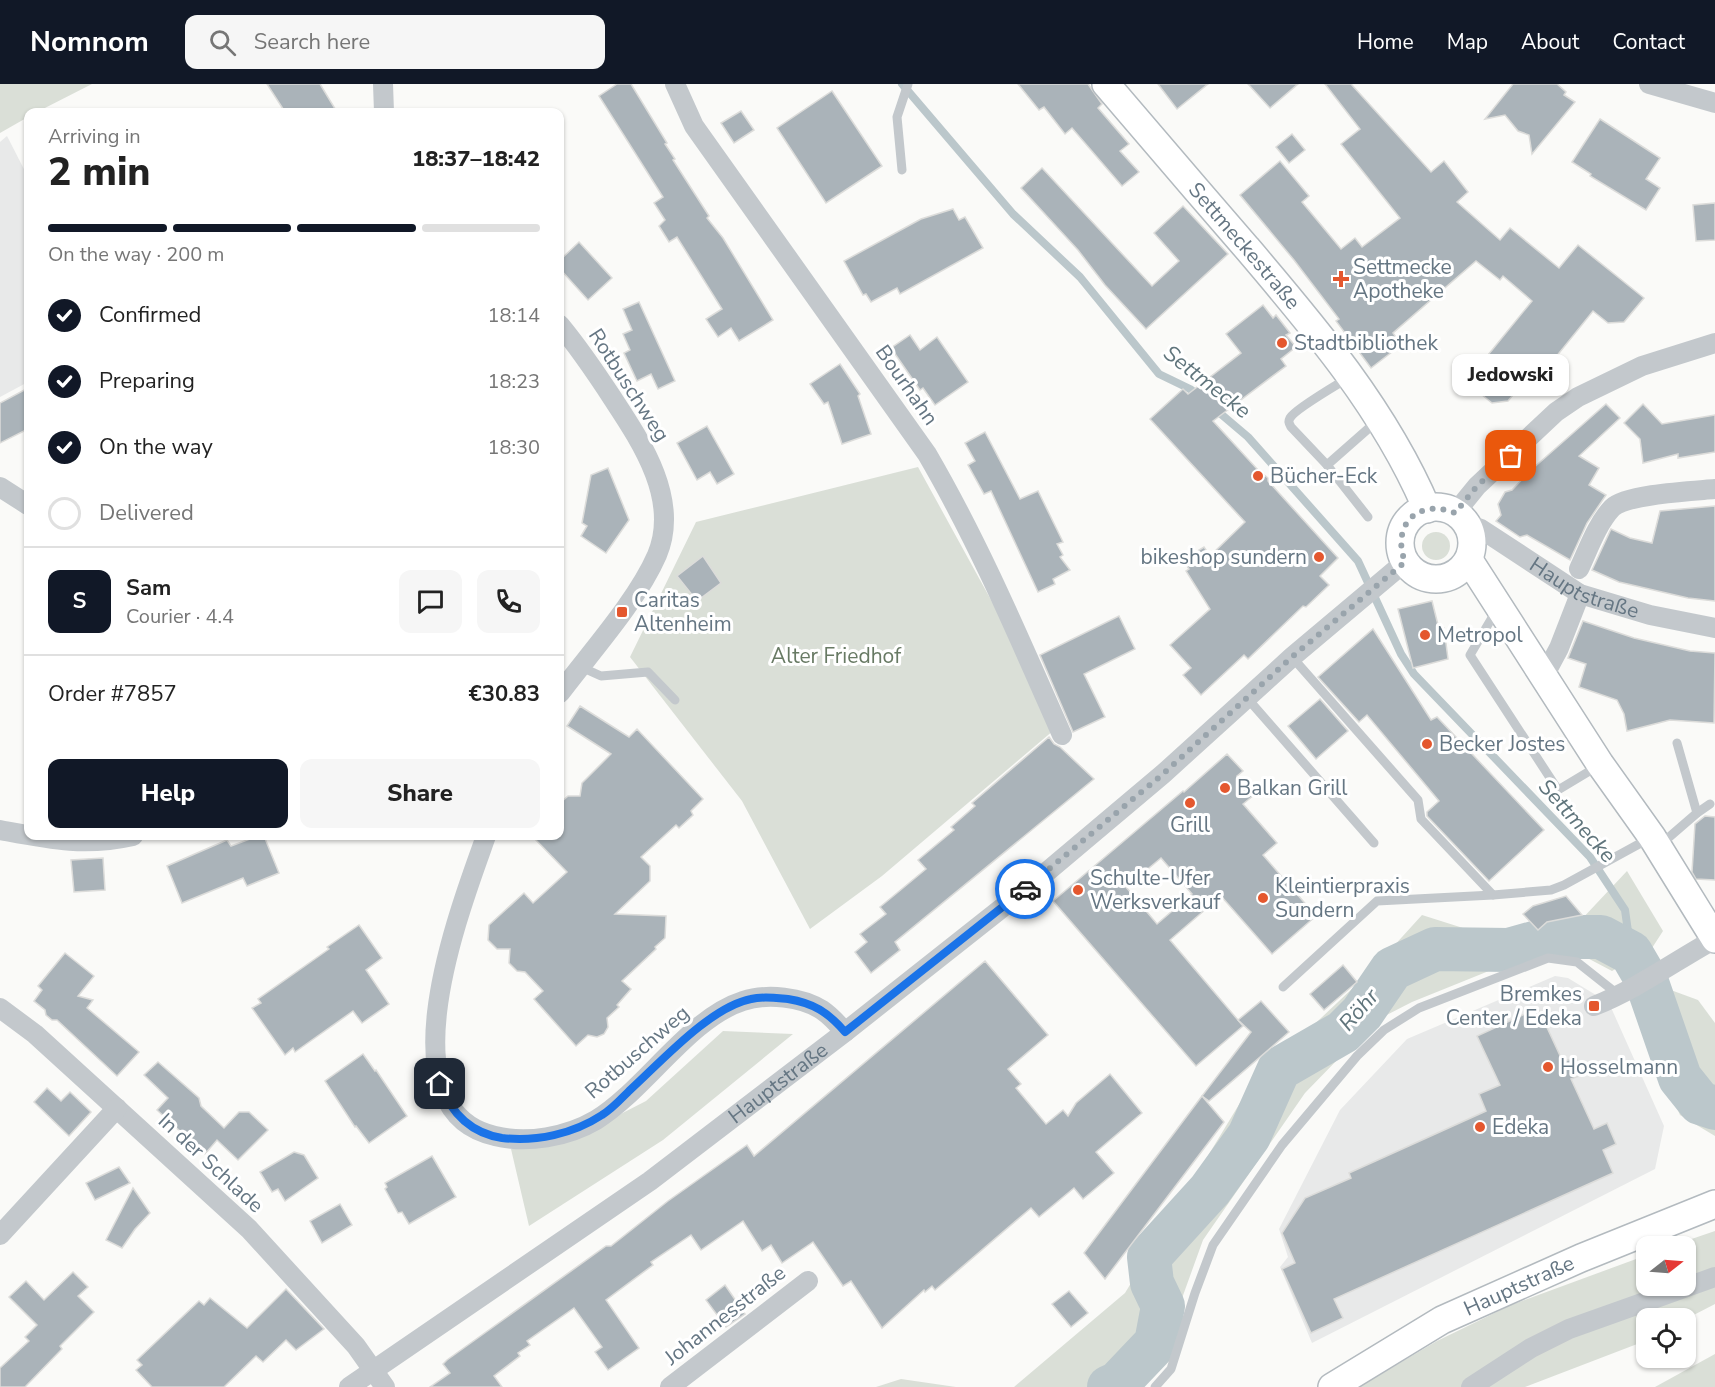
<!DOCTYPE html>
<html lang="en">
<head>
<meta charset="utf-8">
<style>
	:root { --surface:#fff; --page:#f6f6f6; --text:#222; --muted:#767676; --line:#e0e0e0; --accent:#111827 }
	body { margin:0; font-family:"Nunito Sans",sans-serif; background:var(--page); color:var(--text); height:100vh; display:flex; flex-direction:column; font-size:22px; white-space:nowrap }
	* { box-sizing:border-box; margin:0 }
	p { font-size:20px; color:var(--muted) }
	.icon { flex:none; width:33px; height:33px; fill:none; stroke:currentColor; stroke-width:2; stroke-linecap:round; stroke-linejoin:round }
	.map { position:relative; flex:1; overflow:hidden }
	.details { position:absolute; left:24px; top:24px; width:540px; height:732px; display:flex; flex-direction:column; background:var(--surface); border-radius:12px; box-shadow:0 2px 4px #0004 }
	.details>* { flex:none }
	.needle { width:39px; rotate:73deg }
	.buttons { position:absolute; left:1636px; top:1152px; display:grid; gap:12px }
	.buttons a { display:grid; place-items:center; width:60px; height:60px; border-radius:12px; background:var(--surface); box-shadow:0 2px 4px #0004; font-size:30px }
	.pin { position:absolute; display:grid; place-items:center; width:51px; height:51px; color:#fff; margin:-26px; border-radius:12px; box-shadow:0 3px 9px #0006 }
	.courier { position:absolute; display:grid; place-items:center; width:60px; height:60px; margin:-30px; border:4px solid #1a73e8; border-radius:50%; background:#fff; color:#222; box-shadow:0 2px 8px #0007 }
	.bubble { position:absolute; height:42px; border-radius:12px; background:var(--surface); box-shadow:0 2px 4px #0004; font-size:20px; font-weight:800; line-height:42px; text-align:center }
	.head em { font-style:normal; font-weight:800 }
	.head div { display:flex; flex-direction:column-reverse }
	.head { display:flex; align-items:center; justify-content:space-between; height:102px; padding:0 24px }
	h1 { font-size:39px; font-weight:800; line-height:45px }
	.bar { display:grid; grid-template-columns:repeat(4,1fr); gap:9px 6px; align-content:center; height:72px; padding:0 24px }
	.bar i { height:8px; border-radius:4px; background:var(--line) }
	.bar .on { background:var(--accent) }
	.bar p { grid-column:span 4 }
	.line { display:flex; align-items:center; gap:15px; padding:0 24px; border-top:2px solid var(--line) }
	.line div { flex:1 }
	.round { display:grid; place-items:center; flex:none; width:63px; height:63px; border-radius:12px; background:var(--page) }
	ol { padding:0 24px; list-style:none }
	li { display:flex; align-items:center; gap:18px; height:66px }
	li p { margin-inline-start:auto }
	li .icon { padding:6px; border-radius:50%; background:var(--accent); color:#fff; stroke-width:4 }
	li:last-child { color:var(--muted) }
	li i { width:33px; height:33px; border:3px solid var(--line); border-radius:50% }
	.button { display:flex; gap:12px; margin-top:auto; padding:12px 24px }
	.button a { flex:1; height:69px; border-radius:12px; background:var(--accent); color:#fff; font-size:24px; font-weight:800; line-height:69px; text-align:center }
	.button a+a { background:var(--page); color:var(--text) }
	header { display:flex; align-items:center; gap:36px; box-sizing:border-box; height:84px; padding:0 30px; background:var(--accent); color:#fff }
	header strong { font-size:28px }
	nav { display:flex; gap:33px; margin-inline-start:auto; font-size:21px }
	.search { width:420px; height:54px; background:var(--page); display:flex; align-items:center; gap:15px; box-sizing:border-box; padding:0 21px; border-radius:12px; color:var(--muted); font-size:22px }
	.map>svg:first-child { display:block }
	.built { fill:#e8e9e9 }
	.green { fill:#dadfd7 }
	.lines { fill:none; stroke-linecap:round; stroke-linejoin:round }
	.stream { stroke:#bbc7cb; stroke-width:8 }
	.river { stroke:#bbc7cb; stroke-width:44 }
	.building { fill:#aab3b9; stroke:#dcdcda; stroke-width:1.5; fill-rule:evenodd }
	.secondary-casing { stroke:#b3babf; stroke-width:30 }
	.lane { stroke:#c3c8cc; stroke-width:9 }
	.street { stroke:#c3c8cc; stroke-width:20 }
	.secondary { stroke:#fff; stroke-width:27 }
	.done { stroke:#99a4ac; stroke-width:6; stroke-dasharray:0 10.8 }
	.route { stroke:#1a73e8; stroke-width:8 }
	.poi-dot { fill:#e4572e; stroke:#fff; stroke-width:2 }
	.labels { text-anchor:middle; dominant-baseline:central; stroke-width:6; stroke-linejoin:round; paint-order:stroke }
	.street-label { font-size:21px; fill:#657683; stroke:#fff }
	.poi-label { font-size:21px; fill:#657683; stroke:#fff; text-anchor:start }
	.park-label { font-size:21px; fill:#687a64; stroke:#fff }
	.water-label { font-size:22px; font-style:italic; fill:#60757c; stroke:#fff }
</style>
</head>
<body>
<header>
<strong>Nomnom</strong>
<div class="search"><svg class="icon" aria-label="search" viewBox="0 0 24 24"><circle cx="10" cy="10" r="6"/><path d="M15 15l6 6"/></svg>Search here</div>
<nav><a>Home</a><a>Map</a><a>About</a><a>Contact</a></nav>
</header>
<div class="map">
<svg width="1715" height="1303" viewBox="0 0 1715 1303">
	<rect width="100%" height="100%" fill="#fafaf8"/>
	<!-- built -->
	<g class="built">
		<path d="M7,52L28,93V298L0,313V58Z"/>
		<path d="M1555,892L1568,894L1609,919L1664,1042L1655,1085L1312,1259L1280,1183L1288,1173L1279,1145L1340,1026L1407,955Z"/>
	</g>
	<!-- green -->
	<g class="green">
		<path d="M0,0H92L37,28H28V33L0,49Z"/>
		<path d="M918,383L1013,556L1054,646L882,792L810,845L742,717L630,573L696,438Z"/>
		<circle cx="1436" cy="462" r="14"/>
		<path d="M1627,787L1663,847L1652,864L1612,887L1576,868L1543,865L1412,918L1375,937L1305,1009L1203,1156L1159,1278L1132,1303H1014L1125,1209L1252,999L1372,886L1422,831L1504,857L1539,850L1580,837Z"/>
		<path d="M1668,905L1698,916L1715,939V1052L1680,1031L1634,925Z"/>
		<path d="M723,947L793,950L663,1056L529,1142L511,1065L566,1058L646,1017Z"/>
		<path d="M1715,1147V1220L1686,1235L1647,1234V1256L1645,1257L1525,1303H1359L1437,1257L1511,1221L1647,1171V1202H1686V1162H1671Z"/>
		<path d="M1715,1270V1303H1655Z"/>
		<path d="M901,1295L956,1303H876Z"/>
	</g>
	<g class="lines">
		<!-- stream -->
		<g class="stream">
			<path d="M902,0L1013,130L1080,193L1159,290L1190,305L1199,312"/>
			<path d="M1215,325L1248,353L1358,477L1401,570L1414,590L1590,773L1625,826L1631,869"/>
		</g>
		<!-- river -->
		<path class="river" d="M1109,1303L1118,1299L1156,1259L1163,1222L1152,1199L1149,1173L1210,1106L1249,1052L1279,985L1343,948L1362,929L1392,885L1435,865L1509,866L1555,853H1601L1631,869L1645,893L1680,994L1700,1019L1715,1024"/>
	</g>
	<!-- building -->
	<g class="building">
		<path d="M267,0H320L337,28H285Z"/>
		<path d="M617,0H631L667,59L665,60L675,75L673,76L709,132L707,134L723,154L773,236L739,257L731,244L718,253L706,235L722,225L677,153L669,158L659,142L665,136L654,119L663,113L599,12Z"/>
		<path d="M1018,0H1088L1102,20L1098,24L1129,60L1120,67L1139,88L1122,102L1072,44L1065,50L1044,23L1039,26Z"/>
		<path d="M1158,0H1208L1177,25Z"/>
		<path d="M1248,0H1298L1270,24Z"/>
		<path d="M1325,0H1351L1431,88L1444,77L1468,108L1457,118L1500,156L1510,144L1559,184L1578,161L1644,214L1624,238L1608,239L1593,227L1543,289L1536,283L1508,317L1492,319L1466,298L1532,217L1503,192L1500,196L1476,177L1393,249L1401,261L1371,284L1336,237L1339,235L1294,176L1240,111L1280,77L1309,112L1302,118L1341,165L1355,154L1362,163L1400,134L1341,60L1360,45Z"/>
		<path d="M1513,0H1557L1566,8L1564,11L1575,18L1532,70L1529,51L1518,47L1505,31L1485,35Z"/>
		<path d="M832,7L882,82L826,119L777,44Z"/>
		<path d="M741,27L754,46L734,59L721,39Z"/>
		<path d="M1600,35L1660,74L1646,95L1660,104L1646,126L1590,92L1591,90L1572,78Z"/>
		<path d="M1292,50L1305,66L1289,79L1276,63Z"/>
		<path d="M1042,84L1152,202L1179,177L1154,149L1183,122L1228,170L1146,245L1105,201L1078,166L1021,104Z"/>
		<path d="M1715,119V156L1696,157L1693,121Z"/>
		<path d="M953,125L959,136L965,133L983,164L900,210L897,204L871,218L866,210L863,211L844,177L921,135Z"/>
		<path d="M579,158L612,194L588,216L560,185V176Z"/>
		<path d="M639,218L675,297L658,305L651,290L637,297L624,269L630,266L623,250L632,246L623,225Z"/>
		<path d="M1263,221L1273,234L1276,231L1290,249L1286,251L1296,263L1281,275L1286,282L1213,337L1258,386L1268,394V397L1338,474L1320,492L1329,501L1306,523L1303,522L1248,575L1244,571L1201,611L1183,591L1191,584L1170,561L1210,525L1186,487L1189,485L1183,476L1204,463L1210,472L1245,438L1150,335L1183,305L1188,310L1241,269L1226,250Z"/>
		<path d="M910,251L920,266L937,253L968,298L935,321L923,304L920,306L891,264Z"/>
		<path d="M840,280L860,310L858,312L871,350L842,360L828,318L824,320L810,300Z"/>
		<path d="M28,304V345L0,359V319Z"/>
		<path d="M1606,320L1620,334L1579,372L1599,384L1589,401L1606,411L1587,439L1570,476L1527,451L1520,453L1496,437L1501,431L1498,420L1505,408L1512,406L1531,386Z"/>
		<path d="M1643,320L1662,340L1715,331V368L1678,374V370L1643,379L1640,355L1624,339Z"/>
		<path d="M707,342L734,390L717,400L710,388L697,396L677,359Z"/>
		<path d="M985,348L1020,415L1038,407L1063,458L1057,460L1063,471L1060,473L1070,486L1053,495L1055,500L1038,508L991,407L984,410L968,381L975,377L965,359Z"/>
		<path d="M608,384L629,436L606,469L581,452L587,442L582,439L591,391Z"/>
		<path d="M1715,422V517L1688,514L1619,498L1592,486L1611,445L1630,454L1652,459L1660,427Z"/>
		<path d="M703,472L721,499L697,517L677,492Z"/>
		<path d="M1432,517L1439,545L1444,544L1448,575L1413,584L1398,525Z"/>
		<path d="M1119,532L1135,565L1084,590L1105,633L1073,648L1040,571Z"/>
		<path d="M1583,537L1634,554L1690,567L1715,569L1714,639L1670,636L1627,647L1624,630L1617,616L1579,603L1586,580L1568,574Z"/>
		<path d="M1373,545L1431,636L1437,633L1544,746L1489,797L1427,732V728L1439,717L1367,631L1359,638L1318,593Z"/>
		<path d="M1320,615L1348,647L1316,675L1288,642Z"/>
		<path d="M580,622L629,653L637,645L703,715L691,727L693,731L679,744L676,741L641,773L650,782V797L615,830L666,832L665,854L655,863L656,865L622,897L631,905L617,921L619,923L607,934L608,943L604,950L597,953L588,951L576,962L534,915L543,907L525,888L517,887L509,879L510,865H497L488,856L489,841L524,809L533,819L567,788L532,752H560V719L568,712H580L582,699L611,670L567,642Z"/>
		<path d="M1049,653L1054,660L1060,663L1094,695L895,858L900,866L871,889L855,868L867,858L860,850L886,830L880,823L926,785L918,776L954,746L951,743L975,722L972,719Z"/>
		<path d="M1227,670L1243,687L1237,692L1254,711L1243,720L1277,759L1263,771L1316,832L1272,870L1221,812L1170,856L1243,942L1196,982L1053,817L1183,707L1184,708ZM1161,774L1192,810L1157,840L1126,803Z"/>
		<path d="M1705,732L1715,733V796L1696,795L1692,788L1695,740Z"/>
		<path d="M258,752H264L279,789L247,802L243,794L182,819L167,782L227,756L231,762Z"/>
		<path d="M103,774L105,806L74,808L71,776Z"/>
		<path d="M1566,812L1582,831L1547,838L1538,846L1523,830L1533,822Z"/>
		<path d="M359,841L382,874L366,886L389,920L362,939L353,927L295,968L293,964L285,971L252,924L261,919L258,915L329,865L327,863Z"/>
		<path d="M65,869L94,892L78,912L93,916L87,924L139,968L117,992L57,936H52L46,931L45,926L34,917L42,906L38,902Z"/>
		<path d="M985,877L1048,951L1008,985L1021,1000L1016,1004L1046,1040L1063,1026L1068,1032L1076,1019L1110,990L1142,1029L1096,1068L1114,1089L1083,1115L1074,1104L1039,1133L1031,1124L935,1206L932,1202L925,1208L924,1206L882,1244L851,1197L843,1202L813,1158L782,1179L771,1161L762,1167L743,1137L701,1166L691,1151L651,1178L653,1181L606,1216L639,1264L608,1286L595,1268L602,1263L574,1224L527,1257L530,1261L518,1269L520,1272L494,1292L502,1303H430L450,1289L443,1280L447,1276L606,1162H611L668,1117L747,1061L754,1072Z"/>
		<path d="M1343,881L1357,898L1324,926L1310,910Z"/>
		<path d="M1261,917L1289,948L1209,1017L1202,1012L1251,948L1238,936Z"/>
		<path d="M1538,924L1563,978L1576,973L1584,990L1571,995L1594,1045L1607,1039L1616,1060L1603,1066L1613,1089L1334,1215L1343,1234L1311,1249L1282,1185L1295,1179L1282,1149L1305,1114L1351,1094L1349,1089L1486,1027L1479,1010L1500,1001L1477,952Z"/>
		<path d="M363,970L375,987L376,986L407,1032L369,1059L356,1042L355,1043L325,997Z"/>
		<path d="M158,978L199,1014L201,1022L224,1044L239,1028H249L268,1046L238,1076L217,1056L205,1070L157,1026L168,1014L144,991Z"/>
		<path d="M47,1004L61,1017L70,1008L91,1028L69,1052L34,1018Z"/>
		<path d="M1202,1012L1224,1038L1105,1195L1084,1169Z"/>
		<path d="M294,1068L304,1071L318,1094L285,1117L278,1105L272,1108L260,1088Z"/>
		<path d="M432,1072L456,1113L409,1140L402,1128L398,1129L385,1105L387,1103L385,1099Z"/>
		<path d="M119,1083L130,1099L95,1116L86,1099Z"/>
		<path d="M133,1104L150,1129L135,1145L122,1164L106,1156Z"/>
		<path d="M340,1120L352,1141L322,1159L310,1137Z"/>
		<path d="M73,1188L88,1203L78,1212L94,1228L60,1262L62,1265L25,1303H0V1284L29,1257L25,1253L37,1241L9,1213L26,1197L44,1216Z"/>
		<path d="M725,1201L745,1230L726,1243L706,1216Z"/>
		<path d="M286,1205L324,1245L296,1266L286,1256L263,1278L256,1272L224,1303H152L136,1286L142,1281L137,1276L199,1217L204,1221L210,1214L247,1244Z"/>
		<path d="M1069,1207L1088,1229L1071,1243L1052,1220Z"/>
	</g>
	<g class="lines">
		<defs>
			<g id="secondary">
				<path id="s3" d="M1106,0C1152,54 1199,109 1246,163C1315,244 1385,326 1427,425"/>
				<circle cx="1436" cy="459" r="36"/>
				<path d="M1469,476L1600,680L1652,753L1715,855"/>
				<path id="s4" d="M1332,1303L1442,1236L1581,1174L1715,1120"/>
			</g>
		</defs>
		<!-- secondary casing -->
		<use href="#secondary" class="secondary-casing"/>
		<!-- lane -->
		<g class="lane">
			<path d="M902,86L897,33L908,0"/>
			<path d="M1348,294C1337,301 1295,325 1290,334C1288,338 1289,339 1291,343L1327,381L1368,433"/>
			<path d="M1327,381L1377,337"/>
			<path d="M1496,527L1470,571L1558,706L1598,682"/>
			<path d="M1292,573L1418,716L1421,735L1493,811L1551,806L1564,801L1650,754"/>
			<path d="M581,583L601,592L648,588L675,616"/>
			<path d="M1247,614L1374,759"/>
			<path d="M1677,659L1697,729"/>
			<path d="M1660,761L1697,729L1710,720"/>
			<path d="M1283,903L1377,817L1493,811"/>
			<path d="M1155,1303L1171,1285L1195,1209L1213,1161L1282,1061L1357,972L1384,946L1419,924L1548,874L1577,878L1620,912"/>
		</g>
		<!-- street -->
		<g class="street">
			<path d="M383,0L384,28"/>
			<path d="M675,0L694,42L927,370C979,459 1020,556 1062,651"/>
			<path d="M1649,0L1715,19"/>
			<path d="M560,241C579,264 596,289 613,315C642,359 680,416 657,471C637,517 590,569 560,609"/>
			<path d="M0,403L28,421"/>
			<path d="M1455,429L1477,402L1556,328L1578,313L1642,282L1715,259"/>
			<path id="s1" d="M1466,440L1481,445L1580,510L1650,531L1715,544"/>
			<path d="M1579,485C1588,466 1597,440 1612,424C1626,410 1693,407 1715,405"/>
			<path d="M1544,592L1559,564L1580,510"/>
			<path d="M0,746C48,755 84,763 133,752"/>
			<path d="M486,752C462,820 380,1027 495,1052C527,1060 567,1053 596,1036C645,1006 689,934 743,917C767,909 802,913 822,926C831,932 838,940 845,948"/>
			<path d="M1594,922C1637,905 1675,877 1715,855"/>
			<path d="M0,924L35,950L249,1145L356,1262L385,1303"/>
			<path d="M0,1151L117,1024"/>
			<path id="s2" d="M349,1303L650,1097L845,948L1036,797L1163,690L1292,573L1405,478"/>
			<path d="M670,1303L808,1197"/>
			<path d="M1471,1303L1531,1264L1569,1245L1715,1193"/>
		</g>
		<!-- secondary -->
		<use href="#secondary" class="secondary"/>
	</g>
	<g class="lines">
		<!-- done -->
		<path class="done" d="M1025,805L1163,690L1292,573L1405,478C1391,441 1418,414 1455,429L1477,402L1511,372"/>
		<!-- route -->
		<path class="route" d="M440,1000C451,1029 471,1049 502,1054C536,1058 573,1050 602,1031C612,1025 621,1015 629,1007C660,979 710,923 751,915C763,912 776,914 788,915C813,919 828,928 845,948L1025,805"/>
	</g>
	<!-- markers -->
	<g class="poi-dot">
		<path d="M1338 186h6v6h6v6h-6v6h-6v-6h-6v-6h6z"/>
		<circle cx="1282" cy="259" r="6"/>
		<circle cx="1258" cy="392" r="6"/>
		<circle cx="1319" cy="473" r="6"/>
		<rect x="616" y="522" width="12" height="12" rx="3"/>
		<circle cx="1425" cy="551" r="6"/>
		<circle cx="1427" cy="660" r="6"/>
		<circle cx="1225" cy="704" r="6"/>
		<circle cx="1190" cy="719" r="6"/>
		<circle cx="1078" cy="806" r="6"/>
		<circle cx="1263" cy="814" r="6"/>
		<rect x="1588" y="916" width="12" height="12" rx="3"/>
		<circle cx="1548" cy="983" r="6"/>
		<circle cx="1480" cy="1043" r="6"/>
	</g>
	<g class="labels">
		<!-- street labels -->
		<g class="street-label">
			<text stroke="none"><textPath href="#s3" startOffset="213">Settmeckestraße</textPath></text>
			<text transform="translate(629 301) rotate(57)">Rotbuschweg</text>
			<text transform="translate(907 301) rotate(55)">Bourhahn</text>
			<text stroke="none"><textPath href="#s1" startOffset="136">Hauptstraße</textPath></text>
			<text transform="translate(637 968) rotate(-41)">Rotbuschweg</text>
			<text stroke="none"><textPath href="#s2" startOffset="526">Hauptstraße</textPath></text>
			<text transform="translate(211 1079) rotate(43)">In der Schlade</text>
			<text stroke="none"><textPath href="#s4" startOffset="213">Hauptstraße</textPath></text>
			<text transform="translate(725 1231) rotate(-38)">Johannesstraße</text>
		</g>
		<!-- poi labels -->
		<g class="poi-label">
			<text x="1353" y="183">Settmecke<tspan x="1353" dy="24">Apotheke</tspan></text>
			<text x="1294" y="259">Stadtbibliothek</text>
			<text x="1270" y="392">Bücher-Eck</text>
			<text x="1307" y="473" text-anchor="end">bikeshop sundern</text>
			<text x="634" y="516">Caritas<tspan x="634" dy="24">Altenheim</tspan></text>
			<text x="1437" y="551">Metropol</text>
			<text x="1439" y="660">Becker Jostes</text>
			<text x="1237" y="704">Balkan Grill</text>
			<text x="1190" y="741" text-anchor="middle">Grill</text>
			<text x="1090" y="794">Schulte-Ufer<tspan x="1090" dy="24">Werksverkauf</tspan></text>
			<text x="1275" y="802">Kleintierpraxis<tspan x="1275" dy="24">Sundern</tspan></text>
			<text x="1582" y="910" text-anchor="end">Bremkes<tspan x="1582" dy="24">Center / Edeka</tspan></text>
			<text x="1560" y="983">Hosselmann</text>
			<text x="1492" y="1043">Edeka</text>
		</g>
		<!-- park labels -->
		<g class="park-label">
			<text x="836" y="572">Alter Friedhof</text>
		</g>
		<!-- water labels -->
		<g class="water-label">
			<text transform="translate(1207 298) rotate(38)">Settmecke</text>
			<text transform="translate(1577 737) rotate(48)">Settmecke</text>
			<text transform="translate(1359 926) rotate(-49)">Röhr</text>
		</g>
	</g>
</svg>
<div class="buttons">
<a><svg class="needle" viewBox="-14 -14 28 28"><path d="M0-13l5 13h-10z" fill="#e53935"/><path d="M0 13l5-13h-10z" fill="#767676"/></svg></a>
<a><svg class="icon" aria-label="locate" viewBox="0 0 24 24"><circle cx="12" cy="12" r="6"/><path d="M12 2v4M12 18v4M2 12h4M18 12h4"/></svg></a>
</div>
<div class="pin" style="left:1511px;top:372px;background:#ea580c"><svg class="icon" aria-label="bag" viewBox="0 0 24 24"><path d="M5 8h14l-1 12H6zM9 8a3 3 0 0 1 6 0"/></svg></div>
<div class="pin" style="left:440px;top:1000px;background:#1f2937"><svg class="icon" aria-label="home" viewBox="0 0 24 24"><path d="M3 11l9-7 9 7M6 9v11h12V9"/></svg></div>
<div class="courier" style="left:1025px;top:805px"><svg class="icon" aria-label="car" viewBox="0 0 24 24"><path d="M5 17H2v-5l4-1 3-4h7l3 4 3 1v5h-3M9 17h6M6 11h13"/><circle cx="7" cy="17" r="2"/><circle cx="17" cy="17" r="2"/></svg></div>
<div class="bubble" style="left:1452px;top:270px;width:117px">Jedowski</div>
<section class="details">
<div class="head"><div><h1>2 min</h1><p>Arriving in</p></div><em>18:37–18:42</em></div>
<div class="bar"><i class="on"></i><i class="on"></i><i class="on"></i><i></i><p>On the way · 200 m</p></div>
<ol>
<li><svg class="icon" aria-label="check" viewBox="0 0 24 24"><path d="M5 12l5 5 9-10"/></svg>Confirmed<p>18:14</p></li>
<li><svg class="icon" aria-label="check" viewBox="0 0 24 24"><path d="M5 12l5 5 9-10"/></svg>Preparing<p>18:23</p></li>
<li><svg class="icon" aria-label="check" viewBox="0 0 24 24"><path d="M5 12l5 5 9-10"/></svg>On the way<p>18:30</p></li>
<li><i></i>Delivered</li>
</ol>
<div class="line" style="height:108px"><b class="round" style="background:var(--accent);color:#fff">S</b><div><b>Sam</b><p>Courier · 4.4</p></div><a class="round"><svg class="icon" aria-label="chat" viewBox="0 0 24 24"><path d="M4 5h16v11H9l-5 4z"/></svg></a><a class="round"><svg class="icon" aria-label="phone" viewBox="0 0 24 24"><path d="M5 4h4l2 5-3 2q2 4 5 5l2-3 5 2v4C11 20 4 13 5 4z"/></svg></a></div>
<div class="line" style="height:78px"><div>Order #7857</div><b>€30.83</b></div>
<div class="button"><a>Help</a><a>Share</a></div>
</section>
</div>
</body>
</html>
